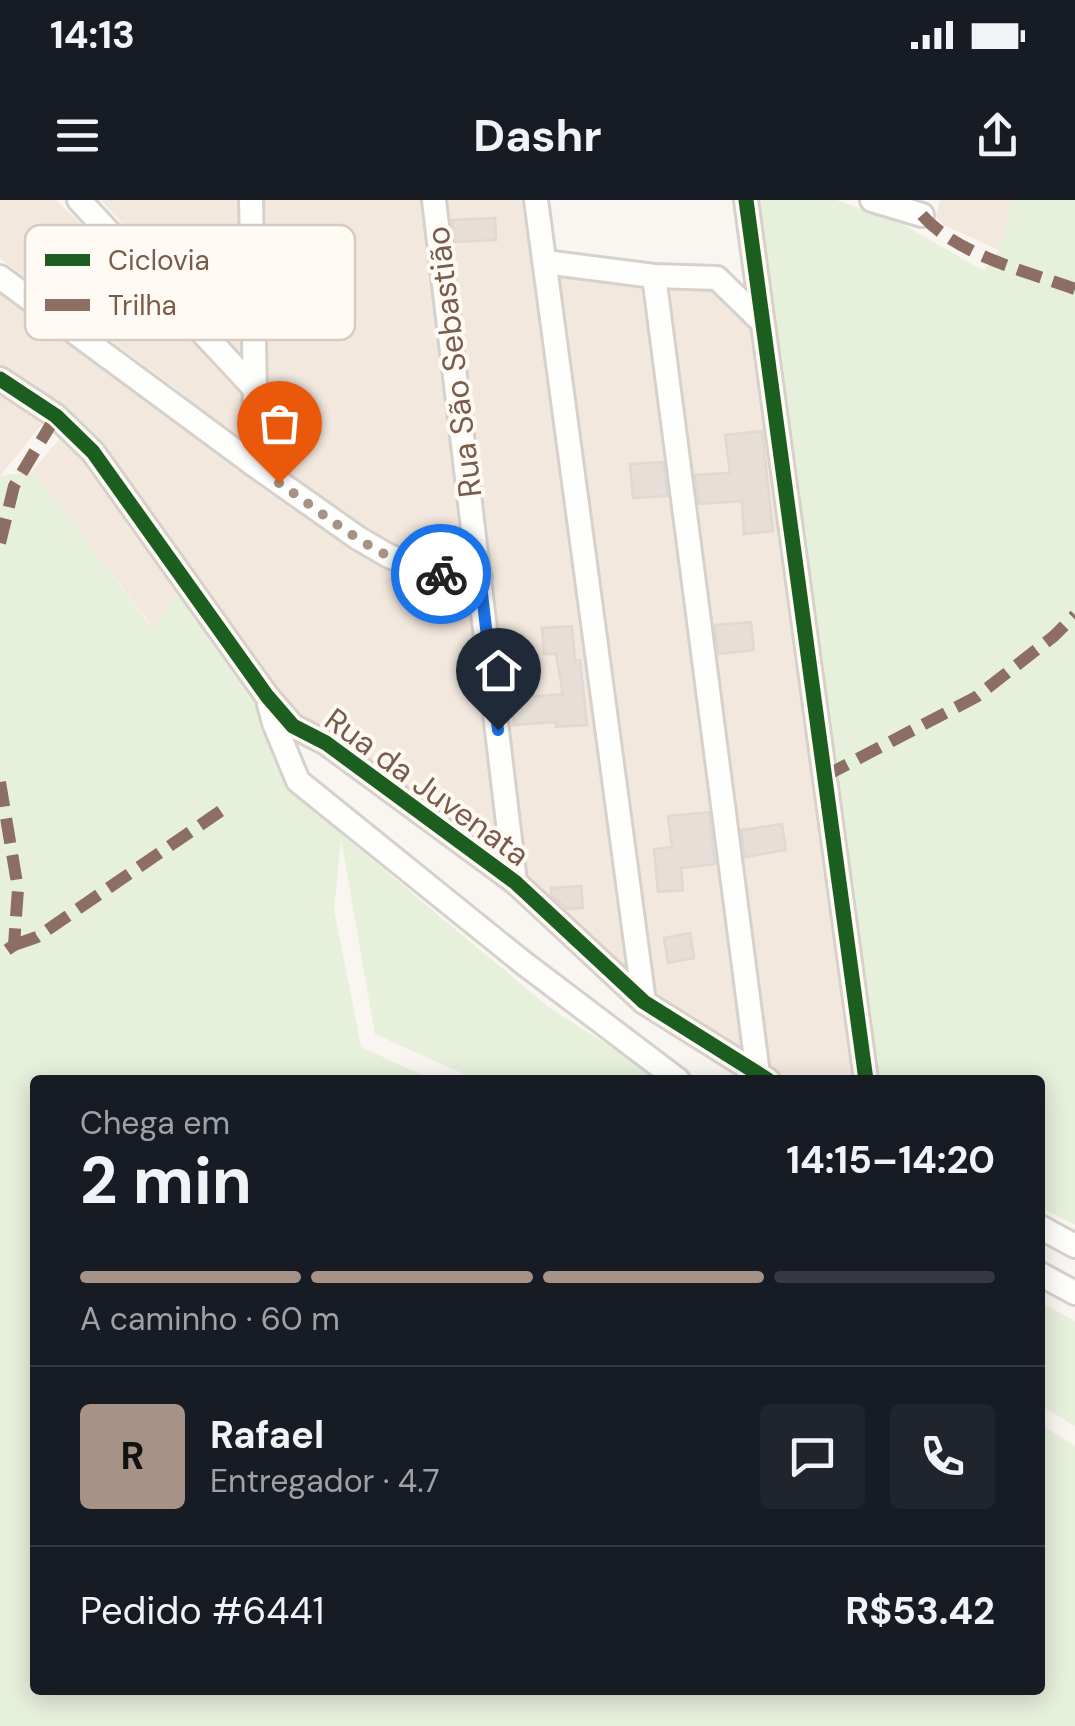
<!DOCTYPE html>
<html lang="pt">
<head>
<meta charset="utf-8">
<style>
	:root { --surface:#171b24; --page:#20242c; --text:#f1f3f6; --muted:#9ea1a6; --line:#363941; --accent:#a69286 }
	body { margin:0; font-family:"DM Sans",sans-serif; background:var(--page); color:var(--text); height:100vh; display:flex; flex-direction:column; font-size:38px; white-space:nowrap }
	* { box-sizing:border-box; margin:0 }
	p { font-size:32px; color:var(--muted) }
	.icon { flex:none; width:55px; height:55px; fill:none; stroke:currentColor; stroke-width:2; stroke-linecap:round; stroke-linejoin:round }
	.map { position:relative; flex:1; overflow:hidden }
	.details { position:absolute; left:30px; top:875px; width:1015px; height:620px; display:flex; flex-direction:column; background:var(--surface); border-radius:10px; box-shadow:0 5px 25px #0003 }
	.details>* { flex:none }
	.pin { position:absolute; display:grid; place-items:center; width:85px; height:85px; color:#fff; margin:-102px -42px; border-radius:50% 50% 50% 0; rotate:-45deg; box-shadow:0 0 10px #0007 }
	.pin .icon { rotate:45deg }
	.courier { position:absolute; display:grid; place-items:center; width:100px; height:100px; margin:-50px; border:8px solid #1a73e8; border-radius:50%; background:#fff; color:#222; box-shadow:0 2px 12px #0007 }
	.overview em { font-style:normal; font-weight:700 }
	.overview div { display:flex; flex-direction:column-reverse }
	.overview { display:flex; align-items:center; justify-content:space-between; height:170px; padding:0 50px }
	h1 { font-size:65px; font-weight:700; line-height:75px }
	.bar { display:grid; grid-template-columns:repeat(4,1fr); gap:15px 10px; align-content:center; height:120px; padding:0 50px }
	.bar i { height:12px; border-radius:8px; background:var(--line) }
	.bar .current { background:var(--accent) }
	.bar p { grid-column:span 4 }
	.line { display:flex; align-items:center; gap:25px; padding:0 50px; border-top:2px solid var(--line) }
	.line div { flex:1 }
	.round { display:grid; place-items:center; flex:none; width:105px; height:105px; border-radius:10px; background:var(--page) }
	.status { display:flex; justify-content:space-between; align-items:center; height:70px; padding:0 50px; background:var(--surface); direction:ltr }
	.status svg { height:28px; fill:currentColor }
	header { display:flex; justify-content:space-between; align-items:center; height:130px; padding:0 50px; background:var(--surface); font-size:45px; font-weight:700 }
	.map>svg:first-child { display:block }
	.residential { fill:#f2e8de }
	.grass { fill:#e7f0db }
	.building { fill:#e6ded7; stroke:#e2d8d2; stroke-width:2.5 }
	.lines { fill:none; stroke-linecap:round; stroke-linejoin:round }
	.street-casing { stroke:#d7d1cb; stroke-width:28 }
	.street { stroke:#fefefd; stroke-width:22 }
	.quiet { stroke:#8d6e63; stroke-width:12; stroke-dasharray:25 12; stroke-linecap:butt }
	.cycleway-casing { stroke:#fffaf3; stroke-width:21 }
	.cycleway { stroke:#1b5e20; stroke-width:15 }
	.done { stroke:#a69286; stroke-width:10; stroke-dasharray:0 18 }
	.route { stroke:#1a73e8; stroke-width:12 }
	.labels { text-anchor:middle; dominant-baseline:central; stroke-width:8; stroke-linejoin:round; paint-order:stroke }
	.street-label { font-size:32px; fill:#7a5c4d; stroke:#fffaf3 }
	.key { fill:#fffaf3; stroke:#d7cbc1; stroke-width:2.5 }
	.key-label { font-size:28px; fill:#7a5c4d }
</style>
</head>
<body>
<div class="status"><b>14:13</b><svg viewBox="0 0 49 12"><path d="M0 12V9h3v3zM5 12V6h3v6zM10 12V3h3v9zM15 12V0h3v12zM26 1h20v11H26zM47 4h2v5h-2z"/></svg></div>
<header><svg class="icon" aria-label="menu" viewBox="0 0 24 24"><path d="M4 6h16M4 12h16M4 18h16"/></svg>Dashr<svg class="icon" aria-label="share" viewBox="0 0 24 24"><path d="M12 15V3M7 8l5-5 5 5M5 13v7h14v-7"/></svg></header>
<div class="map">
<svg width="1075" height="1526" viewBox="0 0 1075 1526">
	<rect width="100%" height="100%" fill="#f9f5f0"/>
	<!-- residential -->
	<g class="residential">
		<path d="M0,0H56L96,38L248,199L243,244L182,193L0,59Z"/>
		<path d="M101,0H240L245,167L189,98Z"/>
		<path d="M261,0H423L467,367L415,357L262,260Z"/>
		<path d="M443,0H527L635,772L611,768L524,681Z"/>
		<path d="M940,0H1012L999,50L943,25L936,16Z"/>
		<path d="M551,71L645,84L745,861L658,806L650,790Z"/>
		<path d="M663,85L718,88L754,127L860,880H776L769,876Z"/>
		<path d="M0,94L375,364L411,384L472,389L505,643L492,647L332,537L297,518L105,252L68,210L0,166Z"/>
		<path d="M0,193L43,223L0,276Z"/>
		<path d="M63,235L180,387L156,431L32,271Z"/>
	</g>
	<!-- grass -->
	<g class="grass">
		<path d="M759,0H836L897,21L984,71L999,50L1012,0H1075V1025L1040,1007V880H876L790,267Z"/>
		<path d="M32,271L155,431L180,387L258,504L294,586L341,634L551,809L663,880H477L375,834L341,639L334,710L361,847L433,880H35V1490H1040V1224L1075,1246V1526H0V276Z"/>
		<path d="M1040,1102L1075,1121V1226L1040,1205Z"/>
	</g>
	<!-- building -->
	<g class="building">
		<path d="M495,18L496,40L454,42L452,20Z"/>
		<path d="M762,231L773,331L744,334L742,301L699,304L695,275L730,273L725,235Z"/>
		<path d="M663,262L668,296L633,298L630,264Z"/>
		<path d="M751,422L754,450L718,454L715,425Z"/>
		<path d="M572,426L575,461L580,460L587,525L556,527V522L514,525L512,498L563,494L556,454H544L542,428Z"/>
		<path d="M709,612L715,664L681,668L683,690L658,692L654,649L672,647L668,616Z"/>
		<path d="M782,624L786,650L745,657L741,630Z"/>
		<path d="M581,686L583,708L567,709L551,695V688Z"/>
		<path d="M690,733L694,758L668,763L664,738Z"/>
	</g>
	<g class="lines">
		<defs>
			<g id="street">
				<path d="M79,0L255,189"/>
				<path d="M251,0L255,189L253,264"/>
				<path d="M434,0L515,682"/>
				<path d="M536,0L644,802"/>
				<path d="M746,0L866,880"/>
				<path d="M872,0L922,15"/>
				<path d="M545,62L654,76L717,78L762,122"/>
				<path d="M654,76L758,874"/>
				<path d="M0,77L253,264L358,338L387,355L424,372L480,377"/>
				<path d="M0,179L56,216L93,252L267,496L293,526L326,543L515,682L644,802L768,880"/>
				<path d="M269,504L274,523L298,581L521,761L678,880"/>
				<path d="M1040,1027L1075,1046"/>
				<path d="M1040,1074L1075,1093"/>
			</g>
		</defs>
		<!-- street casing -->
		<use href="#street" class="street-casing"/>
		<!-- street -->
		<use href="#street" class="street"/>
		<!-- quiet -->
		<g class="quiet">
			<path d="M922,15C957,55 1026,71 1075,89"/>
			<path d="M0,343L14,286L56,216"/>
			<path d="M825,576L976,497L1054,436L1075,415"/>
			<path d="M0,582L18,689L14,745L0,755"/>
			<path d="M14,745L37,737L228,606"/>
		</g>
		<defs>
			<g id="cycleway">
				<path d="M746,0L866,880"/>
				<path d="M0,179L56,216L93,252L267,496L293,526L326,543L515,682L644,802L768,880"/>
			</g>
		</defs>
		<!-- cycleway casing -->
		<use href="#cycleway" class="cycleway-casing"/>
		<!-- cycleway -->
		<use href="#cycleway" class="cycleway"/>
	</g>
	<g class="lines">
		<!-- done -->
		<path class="done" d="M279,283C326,315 384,366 441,374"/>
		<!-- route -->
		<path class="route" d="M441,374L480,377L498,530"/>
	</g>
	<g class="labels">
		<!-- street labels -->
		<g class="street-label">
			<text transform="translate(454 162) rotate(-97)">Rua São Sebastião</text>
			<text transform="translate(427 587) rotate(36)">Rua da Juvenata</text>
		</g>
	</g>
	<!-- legend -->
	<rect x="25" y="25" width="330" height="115" rx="15" class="key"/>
	<rect x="45" y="54" width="45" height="12" fill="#1b5e20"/>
	<rect x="45" y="99" width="45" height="12" fill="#8d6e63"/>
	<g class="key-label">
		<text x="108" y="70">Ciclovia</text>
		<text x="108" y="115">Trilha</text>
	</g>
</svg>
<div class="pin" style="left:279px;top:283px;background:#ea580c"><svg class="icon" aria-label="bag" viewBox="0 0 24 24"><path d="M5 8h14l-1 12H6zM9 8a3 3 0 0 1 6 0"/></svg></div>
<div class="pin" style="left:498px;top:530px;background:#1f2937"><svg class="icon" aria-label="home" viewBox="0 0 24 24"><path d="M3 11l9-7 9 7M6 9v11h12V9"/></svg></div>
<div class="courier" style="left:441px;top:374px"><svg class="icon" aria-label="bike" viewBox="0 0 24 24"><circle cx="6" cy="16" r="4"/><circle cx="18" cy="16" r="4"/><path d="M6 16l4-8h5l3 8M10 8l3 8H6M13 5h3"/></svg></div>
<section class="details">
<div class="overview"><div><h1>2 min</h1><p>Chega em</p></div><em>14:15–14:20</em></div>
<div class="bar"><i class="current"></i><i class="current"></i><i class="current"></i><i></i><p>A caminho · 60 m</p></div>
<div class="line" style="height:180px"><b class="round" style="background:var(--accent);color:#111">R</b><div><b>Rafael</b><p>Entregador · 4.7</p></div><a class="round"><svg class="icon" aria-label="chat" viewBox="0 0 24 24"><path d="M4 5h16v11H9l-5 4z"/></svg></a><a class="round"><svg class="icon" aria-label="phone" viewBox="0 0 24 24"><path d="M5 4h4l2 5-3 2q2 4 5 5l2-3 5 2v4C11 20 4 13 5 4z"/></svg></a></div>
<div class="line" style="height:130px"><div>Pedido #6441</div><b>R$53.42</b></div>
</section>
</div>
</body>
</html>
